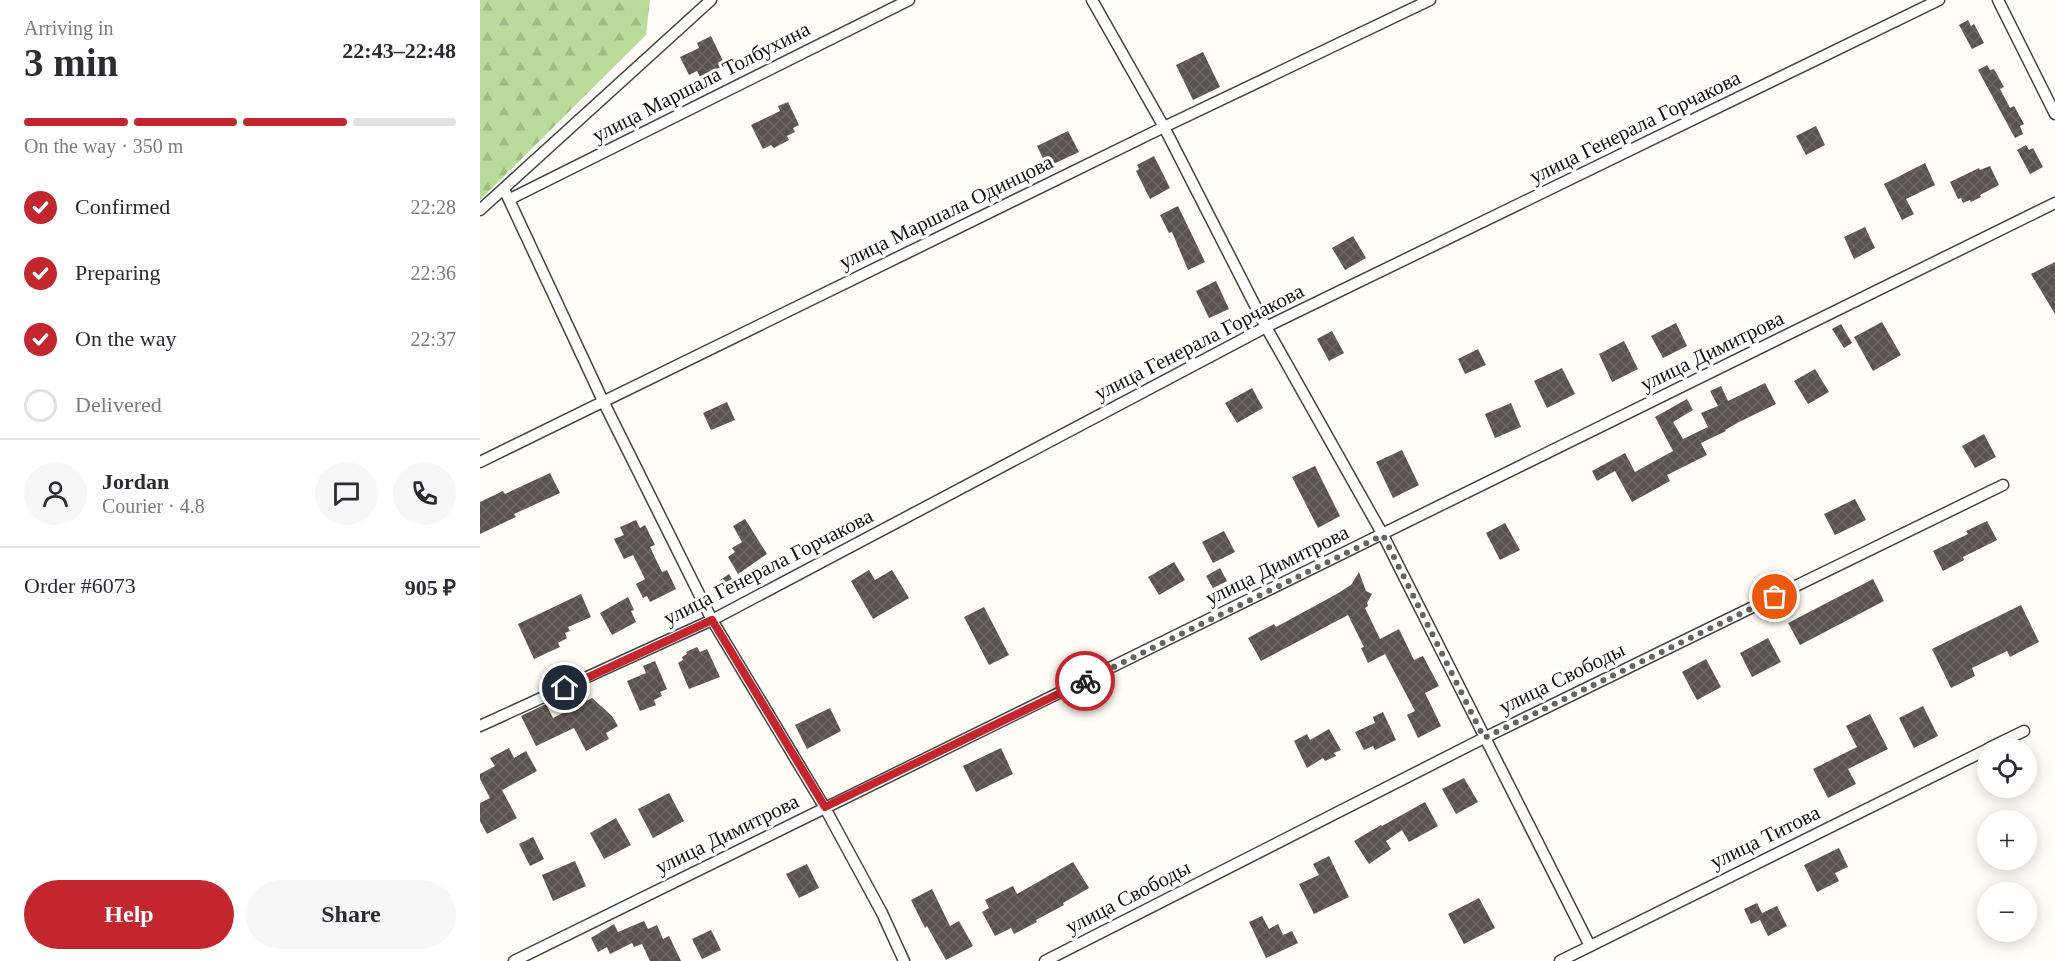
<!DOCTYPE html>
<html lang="en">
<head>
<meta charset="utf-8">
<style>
	:root { --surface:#fff; --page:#f7f7f7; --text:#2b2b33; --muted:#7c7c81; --line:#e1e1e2; --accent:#c4262e }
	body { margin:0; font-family:Georgia,serif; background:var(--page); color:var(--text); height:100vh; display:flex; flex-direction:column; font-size:22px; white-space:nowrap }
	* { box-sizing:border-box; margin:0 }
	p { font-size:20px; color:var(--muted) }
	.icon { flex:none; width:33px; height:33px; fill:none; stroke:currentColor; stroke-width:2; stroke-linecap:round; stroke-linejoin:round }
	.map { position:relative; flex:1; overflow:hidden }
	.sheet { display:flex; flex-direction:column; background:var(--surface); width:480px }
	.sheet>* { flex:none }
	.tools { position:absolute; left:1497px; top:738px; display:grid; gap:12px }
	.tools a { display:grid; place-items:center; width:60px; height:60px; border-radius:50%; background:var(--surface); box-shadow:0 3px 15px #0003; font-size:30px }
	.pin { position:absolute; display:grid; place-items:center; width:51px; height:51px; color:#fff; margin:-26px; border:3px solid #fff; border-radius:50%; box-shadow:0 2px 6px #0007 }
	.courier { position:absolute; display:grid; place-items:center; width:60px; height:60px; margin:-30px; border:4px solid #c4262e; border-radius:50%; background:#fff; color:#222; box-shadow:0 2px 8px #0007 }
	.overview em { font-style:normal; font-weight:800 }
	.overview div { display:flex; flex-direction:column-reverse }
	.overview { display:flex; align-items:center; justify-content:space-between; height:102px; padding:0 24px }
	h1 { font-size:39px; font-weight:800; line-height:45px }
	.bar { display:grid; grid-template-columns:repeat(4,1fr); gap:9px 6px; align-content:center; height:72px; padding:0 24px }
	.bar i { height:8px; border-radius:4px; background:var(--line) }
	.bar .on { background:var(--accent) }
	.bar p { grid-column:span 4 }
	.line { display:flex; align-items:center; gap:15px; padding:0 24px; border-top:2px solid var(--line) }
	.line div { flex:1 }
	.round { display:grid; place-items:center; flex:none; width:63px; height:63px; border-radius:32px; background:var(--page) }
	ol { padding:0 24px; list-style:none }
	li { display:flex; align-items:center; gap:18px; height:66px }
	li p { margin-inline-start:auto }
	li .icon { padding:6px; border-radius:50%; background:var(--accent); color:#fff; stroke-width:4 }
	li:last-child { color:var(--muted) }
	li i { width:33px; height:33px; border:3px solid var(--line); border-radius:50% }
	.action { display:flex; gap:12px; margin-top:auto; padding:12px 24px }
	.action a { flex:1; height:69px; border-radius:36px; background:var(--accent); color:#fff; font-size:24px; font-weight:800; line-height:69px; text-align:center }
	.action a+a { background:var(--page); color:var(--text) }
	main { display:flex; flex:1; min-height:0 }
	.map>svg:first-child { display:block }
	.forest { fill:url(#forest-firs) }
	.building { fill:url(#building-cross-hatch) }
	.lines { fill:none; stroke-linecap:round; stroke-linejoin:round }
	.street-casing { stroke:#444; stroke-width:13 }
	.street { stroke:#fff; stroke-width:10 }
	.done { stroke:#646461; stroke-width:6; stroke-dasharray:0 10.8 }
	.route { stroke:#c4262e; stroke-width:8 }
	.labels { text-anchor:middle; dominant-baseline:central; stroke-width:6; stroke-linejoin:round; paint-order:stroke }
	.street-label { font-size:21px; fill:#111; stroke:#fff }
</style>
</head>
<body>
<main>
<section class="sheet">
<div class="overview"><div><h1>3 min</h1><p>Arriving in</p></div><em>22:43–22:48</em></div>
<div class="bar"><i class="on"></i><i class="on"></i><i class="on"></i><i></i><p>On the way · 350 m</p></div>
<ol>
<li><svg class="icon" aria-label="check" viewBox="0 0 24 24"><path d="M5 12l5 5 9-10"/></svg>Confirmed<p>22:28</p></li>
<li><svg class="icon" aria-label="check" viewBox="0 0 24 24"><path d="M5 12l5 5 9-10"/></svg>Preparing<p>22:36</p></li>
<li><svg class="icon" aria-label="check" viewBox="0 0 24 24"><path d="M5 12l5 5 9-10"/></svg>On the way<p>22:37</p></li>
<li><i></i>Delivered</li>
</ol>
<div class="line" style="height:108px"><a class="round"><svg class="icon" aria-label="person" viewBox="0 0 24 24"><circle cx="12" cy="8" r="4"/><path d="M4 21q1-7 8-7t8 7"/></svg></a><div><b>Jordan</b><p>Courier · 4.8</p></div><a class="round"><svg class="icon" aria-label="chat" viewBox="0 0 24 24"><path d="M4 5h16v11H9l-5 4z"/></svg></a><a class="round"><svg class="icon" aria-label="phone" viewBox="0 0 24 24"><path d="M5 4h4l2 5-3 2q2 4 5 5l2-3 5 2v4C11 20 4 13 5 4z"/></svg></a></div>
<div class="line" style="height:78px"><div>Order #6073</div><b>905 ₽</b></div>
<div class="action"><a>Help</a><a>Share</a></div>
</section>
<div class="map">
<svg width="1575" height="961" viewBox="0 0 1575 961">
	<defs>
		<pattern id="forest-firs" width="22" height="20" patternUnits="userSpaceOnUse" patternTransform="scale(1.5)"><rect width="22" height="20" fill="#b9dc9c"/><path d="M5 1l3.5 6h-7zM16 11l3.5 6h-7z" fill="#9ebc85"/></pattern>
		<pattern id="building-cross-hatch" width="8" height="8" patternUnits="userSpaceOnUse" patternTransform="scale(1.5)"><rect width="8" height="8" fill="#5a524d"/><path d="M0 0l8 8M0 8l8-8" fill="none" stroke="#6d6662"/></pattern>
	</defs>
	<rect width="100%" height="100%" fill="#fffdf5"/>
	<!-- forest -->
	<path class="forest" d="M0,0H170L166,35L0,200Z"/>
	<!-- building -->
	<g class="building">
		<path d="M1488,20L1491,26L1494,24L1504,43L1492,49L1479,25Z"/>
		<path d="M231,36L245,65L220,77L217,71L209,75L200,57L219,48L217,43Z"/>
		<path d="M723,52L740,87L713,100L696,65Z"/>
		<path d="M1507,65L1510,70L1514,69L1524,87L1520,89L1530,108L1534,106L1544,124L1540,126L1543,134L1535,138L1498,70Z"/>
		<path d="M308,102L319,125L313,128L315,132L307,136L309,140L294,148L291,145L283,149L271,125L300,111L298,106Z"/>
		<path d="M1336,126L1345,145L1326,155L1316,136Z"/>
		<path d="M588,131L599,152L567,167L557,146Z"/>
		<path d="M1546,145L1549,150L1553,148L1563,167L1550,174L1537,150Z"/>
		<path d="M674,156L690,188L670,199L656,171L659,169L657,165Z"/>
		<path d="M1445,163L1455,185L1426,199L1434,214L1422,220L1404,184Z"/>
		<path d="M1510,166L1519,185L1500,195L1501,197L1491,202L1490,200L1483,203L1481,198L1478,199L1470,182L1499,168L1500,170Z"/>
		<path d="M698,206L725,262L708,270L692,232L689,233L680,215Z"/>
		<path d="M1385,227L1395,248L1374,259L1364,237Z"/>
		<path d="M873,236L886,258L865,270L852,248Z"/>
		<path d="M1575,262V314L1551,274Z"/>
		<path d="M736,281L749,309L729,318L716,291Z"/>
		<path d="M1402,322L1421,355L1393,371L1374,337Z"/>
		<path d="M1196,323L1207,346L1183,358L1171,336Z"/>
		<path d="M1361,324L1372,343L1364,348L1352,329Z"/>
		<path d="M852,331L864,353L849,361L837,339Z"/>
		<path d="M1144,341L1158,369L1132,382L1119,354Z"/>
		<path d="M998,349L1006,365L985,374L978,359Z"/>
		<path d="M1082,368L1095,394L1067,408L1054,381Z"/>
		<path d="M1335,369L1349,392L1328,404L1314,381Z"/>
		<path d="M1285,383L1296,404L1259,422L1245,430L1246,431L1221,443L1227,455L1187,475L1190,481L1152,502L1135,471L1117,481L1112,471L1145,453L1155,472L1193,451L1175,417L1207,399L1213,410L1193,422L1203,439L1228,427L1221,413L1238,406L1230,391L1241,386L1248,401Z"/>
		<path d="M772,388L783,408L757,423L745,403Z"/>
		<path d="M247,402L255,420L231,430L223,413Z"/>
		<path d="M1031,403L1041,427L1015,438L1005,414Z"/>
		<path d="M1504,434L1516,457L1495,468L1482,446Z"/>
		<path d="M922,450L939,485L913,498L896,462Z"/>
		<path d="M835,466L860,516L838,528L812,477Z"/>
		<path d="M70,473L80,493L34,514L36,517L0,534V502L23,491L25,494Z"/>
		<path d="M1375,499L1386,520L1355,535L1344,514Z"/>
		<path d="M265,519L287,554L258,574L248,557L255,552L252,548L262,542L253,526Z"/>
		<path d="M156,520L160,528L165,525L175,545L170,547L182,572L187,570L196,589L170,602L167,596L163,598L156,584L165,579L153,555L144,559L134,539L144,535L140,527Z"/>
		<path d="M1507,521L1517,540L1483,557L1484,560L1463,571L1453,551L1488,534L1486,531Z"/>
		<path d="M1025,523L1040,550L1020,560L1006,533Z"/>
		<path d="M744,531L755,552L733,563L722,542Z"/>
		<path d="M694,562L705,580L679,595L668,577Z"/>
		<path d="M740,568L747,581L733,588L726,576Z"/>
		<path d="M389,570L395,580L412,570L429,598L393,619L371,581Z"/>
		<path d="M879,572L886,591L892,594L887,603L888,606L885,608L900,639L919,629L934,660L943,656L959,686L945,693L961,726L938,738L927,715L935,711L905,654L888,663L881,648L884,647L868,615L781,661L768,638L794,624L796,627L855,595L871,585Z"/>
		<path d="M249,574L258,589L248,596L239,581Z"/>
		<path d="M1393,579L1404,601L1320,645L1308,623Z"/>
		<path d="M101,594L111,617L88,627L90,631L85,633L87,638L78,643L80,647L54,659L38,624Z"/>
		<path d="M148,597L154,610L151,611L156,622L132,635L120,613Z"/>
		<path d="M1541,605L1559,642L1530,657L1527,651L1492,668L1495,676L1471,688L1452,649Z"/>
		<path d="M504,607L529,655L509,665L484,617Z"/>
		<path d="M1288,638L1301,662L1272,677L1260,653Z"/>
		<path d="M217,647L220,652L227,649L240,677L209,689L198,663L203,660L202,657L207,654L206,652Z"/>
		<path d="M1226,659L1241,687L1217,700L1202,672Z"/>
		<path d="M175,661L187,689L180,692L182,696L174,700L176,705L160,711L147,681L166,673L163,666Z"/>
		<path d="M112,698L132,716L138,726L126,733L129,739L106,751L94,728L56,746L41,716L66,704L73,718Z"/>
		<path d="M1443,706L1458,736L1434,748L1419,718Z"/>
		<path d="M350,708L361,731L327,749L315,725Z"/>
		<path d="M903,712L916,740L895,750L893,746L884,750L875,732L895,723L893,717Z"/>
		<path d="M1390,714L1408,749L1368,769L1376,784L1348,798L1333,769L1377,747L1366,726Z"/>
		<path d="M849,729L861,750L854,753L856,756L845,761L843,758L827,768L814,741L827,734L830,740Z"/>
		<path d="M29,748L34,758L46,751L57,771L22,790L37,818L7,834L0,821V803L10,798L0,779V774L15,766L10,758Z"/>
		<path d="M521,748L533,774L496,792L483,766Z"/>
		<path d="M984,778L998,802L976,814L962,789Z"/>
		<path d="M189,793L204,821L173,838L158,809Z"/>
		<path d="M945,802L958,826L929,842L922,830L906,841L911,849L889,864L874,841L901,825L902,826Z"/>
		<path d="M136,818L151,845L124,859L110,833Z"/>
		<path d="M53,837L64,859L50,866L39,844Z"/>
		<path d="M1359,848L1368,867L1355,873L1359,881L1337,892L1324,865Z"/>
		<path d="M849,856L869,897L834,914L819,884L839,875L833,864Z"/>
		<path d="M95,861L106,886L73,901L62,875Z"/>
		<path d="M593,862L609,888L583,903L584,905L556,920L557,922L534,934L531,928L515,936L502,912L509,908L505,900L533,886L537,894Z"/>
		<path d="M327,864L339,888L319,898L306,874Z"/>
		<path d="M452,889L470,926L479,921L493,946L466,960L447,926L445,928L431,900Z"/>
		<path d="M999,898L1015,928L984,944L968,914Z"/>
		<path d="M1277,903L1282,913L1297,906L1307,926L1288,936L1280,920L1271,924L1264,909Z"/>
		<path d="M782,916L789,929L798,924L803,935L812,931L818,943L786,958L769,922Z"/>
		<path d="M164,921L168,929L177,925L183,939L189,936L201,961H170L162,944L154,947L152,943L130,954L127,947L118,952L111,938L134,924L138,932Z"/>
		<path d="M231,930L241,950L222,959L212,939Z"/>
	</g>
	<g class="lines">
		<defs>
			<g id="street">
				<path d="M612,0L684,127L786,327L903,535L1110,946"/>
				<path d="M1518,0L1575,114"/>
				<path d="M24,189L123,401L232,620L345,808L402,913L424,961"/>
				<path d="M30,199L429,0"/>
				<path d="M0,210L231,0"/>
				<path d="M0,462L684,127L950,0"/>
				<path d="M0,726L232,620L786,327L1459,0"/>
				<path d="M1509,748L1544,731"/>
				<path d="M34,961L1575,203"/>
				<path d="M565,961L1004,738L1523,485"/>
				<path d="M1080,961L1508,749"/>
			</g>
		</defs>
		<!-- street casing -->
		<use href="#street" class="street-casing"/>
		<!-- street -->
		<use href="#street" class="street"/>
	</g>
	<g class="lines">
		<!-- done -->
		<path class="done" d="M605,681L903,535L1004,738L1295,597"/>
		<!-- route -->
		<path class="route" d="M85,688L232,620L345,807L605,681"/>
	</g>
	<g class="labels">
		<!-- street labels -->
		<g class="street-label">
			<text transform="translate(221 82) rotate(-27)">улица Маршала Толбухина</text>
			<text transform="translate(1155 127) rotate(-26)">улица Генерала Горчакова</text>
			<text transform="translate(466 212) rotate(-26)">улица Маршала Одинцова</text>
			<text transform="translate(719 342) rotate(-27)">улица Генерала Горчакова</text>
			<text transform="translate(1232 351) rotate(-26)">улица Димитрова</text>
			<text transform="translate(797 565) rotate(-26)">улица Димитрова</text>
			<text transform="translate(288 567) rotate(-27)">улица Генерала Горчакова</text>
			<text transform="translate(1082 678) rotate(-26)">улица Свободы</text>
			<text transform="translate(247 834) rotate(-26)">улица Димитрова</text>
			<text transform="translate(1285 837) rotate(-26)">улица Титова</text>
			<text transform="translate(648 897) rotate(-27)">улица Свободы</text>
		</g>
	</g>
</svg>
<div class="tools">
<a><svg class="icon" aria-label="locate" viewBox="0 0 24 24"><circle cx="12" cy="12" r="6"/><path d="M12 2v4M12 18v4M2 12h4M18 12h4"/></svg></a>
<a>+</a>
<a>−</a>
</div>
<div class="pin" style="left:1295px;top:597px;background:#ea580c"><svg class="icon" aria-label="bag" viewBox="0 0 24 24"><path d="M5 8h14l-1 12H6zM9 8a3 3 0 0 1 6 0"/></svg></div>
<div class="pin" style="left:85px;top:688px;background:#1f2937"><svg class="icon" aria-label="home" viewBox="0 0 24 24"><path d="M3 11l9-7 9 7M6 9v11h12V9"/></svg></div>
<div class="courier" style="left:605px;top:681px"><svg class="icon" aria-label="bike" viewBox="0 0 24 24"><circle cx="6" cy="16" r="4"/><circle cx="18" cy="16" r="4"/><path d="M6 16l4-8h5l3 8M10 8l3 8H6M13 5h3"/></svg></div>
</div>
</main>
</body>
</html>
